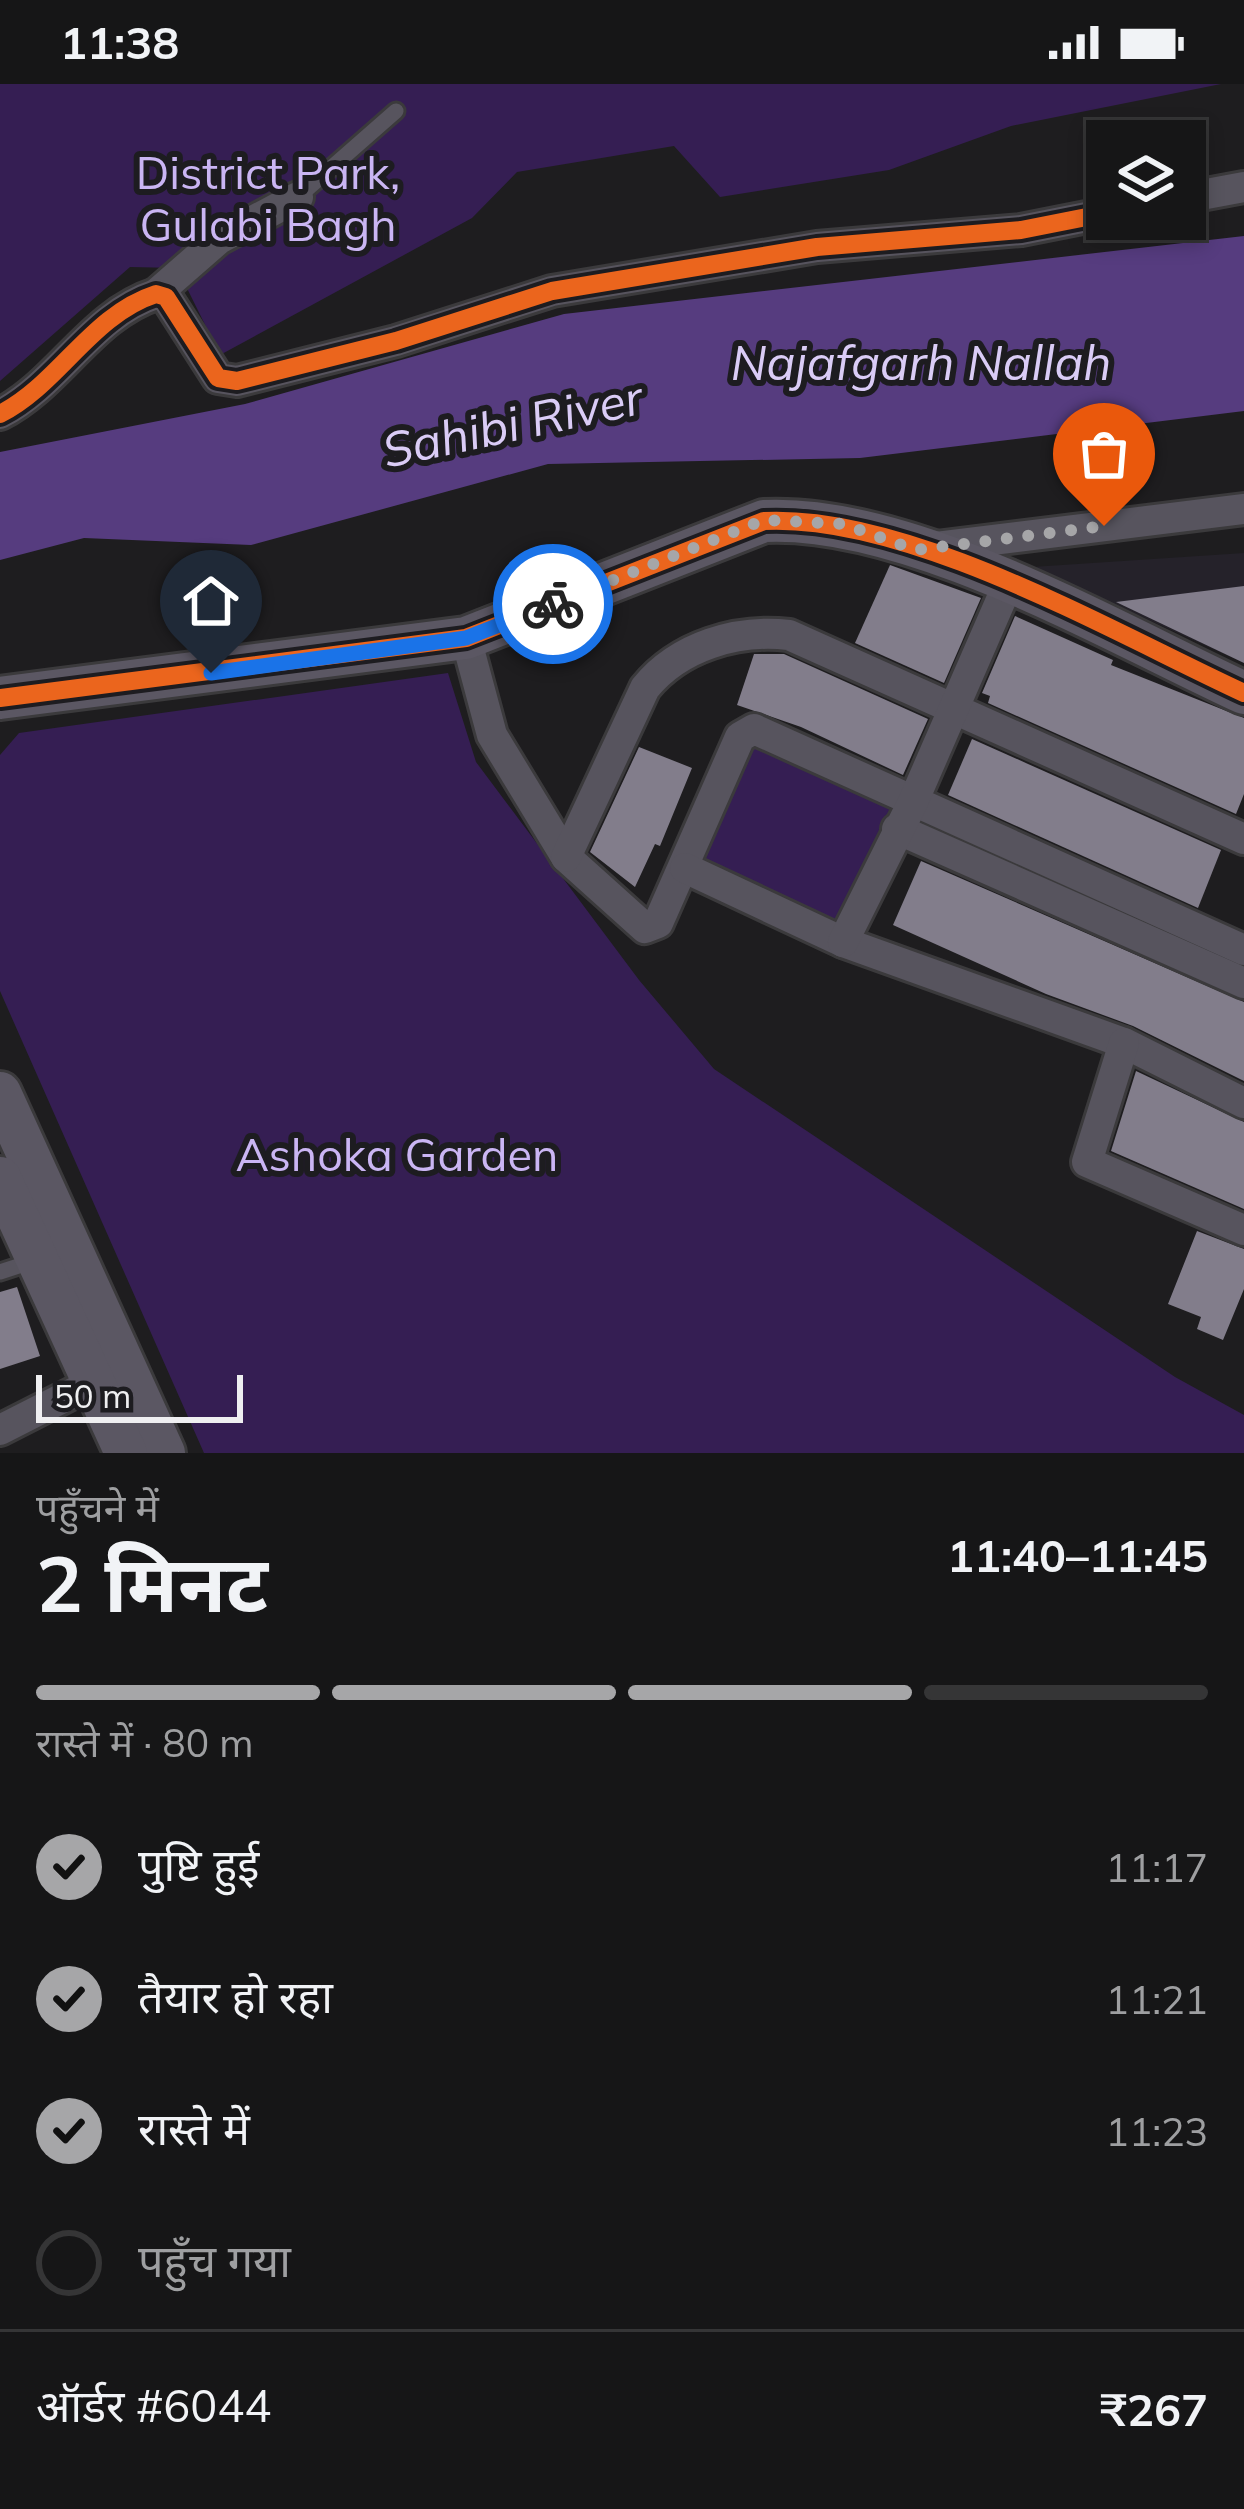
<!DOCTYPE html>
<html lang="hi">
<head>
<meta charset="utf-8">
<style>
	:root { --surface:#161617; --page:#1f1f20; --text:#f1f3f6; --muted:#9e9fa1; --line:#353536; --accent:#a6a6a8 }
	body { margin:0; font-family:Mulish,"Noto Sans Devanagari",sans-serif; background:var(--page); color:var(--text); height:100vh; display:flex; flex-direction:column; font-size:45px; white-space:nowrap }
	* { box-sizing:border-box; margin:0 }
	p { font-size:39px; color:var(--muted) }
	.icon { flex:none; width:66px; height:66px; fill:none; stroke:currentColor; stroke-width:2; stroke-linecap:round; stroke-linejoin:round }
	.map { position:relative; height:1369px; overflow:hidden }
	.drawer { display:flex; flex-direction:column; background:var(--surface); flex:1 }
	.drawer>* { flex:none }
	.tools { position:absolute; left:1086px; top:36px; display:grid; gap:24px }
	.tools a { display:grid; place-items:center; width:120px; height:120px; border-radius:0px; background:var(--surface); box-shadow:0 6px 18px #0003,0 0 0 3px var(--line); font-size:60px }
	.scale { position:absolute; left:36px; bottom:30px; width:207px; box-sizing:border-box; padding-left:12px; border:6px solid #efeff1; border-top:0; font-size:33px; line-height:42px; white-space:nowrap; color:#efeff1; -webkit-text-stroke:9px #1d1c20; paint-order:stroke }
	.pin { position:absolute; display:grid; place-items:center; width:102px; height:102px; color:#fff; margin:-123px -51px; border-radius:50% 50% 50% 0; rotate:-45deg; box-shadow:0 0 12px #0007 }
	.pin .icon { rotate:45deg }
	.courier { position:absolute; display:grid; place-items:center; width:120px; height:120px; margin:-60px; border:9px solid #1a73e8; border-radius:50%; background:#fff; color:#222; box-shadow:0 3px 15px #0007 }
	.overview em { font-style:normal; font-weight:700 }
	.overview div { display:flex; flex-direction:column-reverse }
	.overview { display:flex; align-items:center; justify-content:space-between; height:204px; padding:0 36px }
	h1 { font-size:78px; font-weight:700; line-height:90px }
	.bar { display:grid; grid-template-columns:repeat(4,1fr); gap:18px 12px; align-content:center; height:144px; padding:0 36px }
	.bar i { height:15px; border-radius:9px; background:var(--line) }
	.bar .active { background:var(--accent) }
	.bar p { grid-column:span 4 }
	.line { display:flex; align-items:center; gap:30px; padding:0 36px; border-top:3px solid var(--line) }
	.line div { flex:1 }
	ol { padding:0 36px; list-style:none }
	li { display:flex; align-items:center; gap:36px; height:132px }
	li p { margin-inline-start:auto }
	li .icon { padding:12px; border-radius:50%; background:var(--accent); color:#111; stroke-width:4 }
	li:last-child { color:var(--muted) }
	li i { width:66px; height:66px; border:6px solid var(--line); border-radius:50% }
	.status { display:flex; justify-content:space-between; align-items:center; height:84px; padding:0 60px; background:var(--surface); direction:ltr }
	.status svg { height:33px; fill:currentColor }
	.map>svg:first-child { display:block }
	.built { fill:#25222a }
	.green { fill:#351e53 }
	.water { fill:#563c7f }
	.building { fill:#827d8b }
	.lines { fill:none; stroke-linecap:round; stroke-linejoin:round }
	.lane-casing { stroke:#3b3a3c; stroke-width:21 }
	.street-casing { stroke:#3b3a3c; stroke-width:36 }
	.secondary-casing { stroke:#3b3a3c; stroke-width:48 }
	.lane { stroke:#57545e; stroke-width:15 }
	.street { stroke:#57545e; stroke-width:30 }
	.secondary { stroke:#5b5763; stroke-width:42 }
	.cycleway-casing { stroke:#1d1c20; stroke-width:26 }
	.cycleway { stroke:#eb651d; stroke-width:18 }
	.done { stroke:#a6a6a8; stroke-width:12; stroke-dasharray:0 21.6 }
	.route { stroke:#1a73e8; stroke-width:15 }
	.labels { text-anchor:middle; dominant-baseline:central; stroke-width:12; stroke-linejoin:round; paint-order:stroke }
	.park-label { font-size:45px; fill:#cab5f3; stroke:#1d1c20 }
	.water-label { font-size:48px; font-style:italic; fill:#daccf6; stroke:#1d1c20 }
</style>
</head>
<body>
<div class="status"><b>11:38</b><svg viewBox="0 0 49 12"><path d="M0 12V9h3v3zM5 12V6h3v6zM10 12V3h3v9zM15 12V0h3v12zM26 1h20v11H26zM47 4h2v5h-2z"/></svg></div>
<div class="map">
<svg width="1244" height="1369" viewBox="0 0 1244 1369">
	<rect width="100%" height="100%" fill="#1e1d1f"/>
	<!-- built -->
	<path class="built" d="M1244,469V579L1032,483Z"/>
	<!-- green -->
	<g class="green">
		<path d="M0,0H1221L1011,42L889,86L720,113L674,62L517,88L472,134L220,271L177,184L130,183L0,297Z"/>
		<path d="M448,589L476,678L639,896L714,985L1175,1293L1244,1331V1369H204L0,907V671L19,649Z"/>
		<path d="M752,659L899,724L846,842L699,777Z"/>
	</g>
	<!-- water -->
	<path class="water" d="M1244,152V327L860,374L548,380L251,461L84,454L0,476V368L245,320L564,230Z"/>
	<!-- building -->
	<g class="building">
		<path d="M890,481L981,514L944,599L855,559Z"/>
		<path d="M1244,502V579L1116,518Z"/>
		<path d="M1015,532L1113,576L1111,581L1244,634V710L1236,730L988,619L990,612L982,609Z"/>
		<path d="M754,570H784L928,635L903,691L801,643L737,621Z"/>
		<path d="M972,655L1221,766L1198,824L948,711Z"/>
		<path d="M639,663L692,684L660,762L655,760L635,803L590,768Z"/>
		<path d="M921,777L1244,918V997L1133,942L1046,910L893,841Z"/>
		<path d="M1136,987L1244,1038V1125L1111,1067Z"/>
		<path d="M1197,1147L1244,1165V1205L1223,1256L1197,1245L1201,1233L1168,1220Z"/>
		<path d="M17,1203L40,1272L0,1285V1208Z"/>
	</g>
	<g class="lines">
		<defs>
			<g id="lane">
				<path d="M298,113L396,27"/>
				<path d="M0,1188L34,1177"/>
			</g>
			<g id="street">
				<path d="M1185,114L1244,103"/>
				<path d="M156,210L219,155L298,113"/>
				<path d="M0,330C59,300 91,231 156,210L166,213L218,294L237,297L396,257L552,207L817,163L1021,146L1107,129"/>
				<path d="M928,464L1244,425"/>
				<path d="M466,554L492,651L566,773L645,844L658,839L740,653L754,645L1244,866"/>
				<path d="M897,745L1244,899"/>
				<path d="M566,773L645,604C679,562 737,545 789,551L1244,755"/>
				<path d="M685,784L843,858L1124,959L1244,1019"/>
				<path d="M843,858L913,718L1008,500"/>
				<path d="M1124,959L1087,1078L1244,1146"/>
				<path d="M0,1346L112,1289"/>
			</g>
			<g id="secondary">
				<path d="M0,614L466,554L764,437C910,430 1110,547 1244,609"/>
				<path d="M0,1009L164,1369"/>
				<path d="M0,1094L126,1369"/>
			</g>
		</defs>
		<!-- lane casing -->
		<use href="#lane" class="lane-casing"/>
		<!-- street casing -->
		<use href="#street" class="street-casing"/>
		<!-- secondary casing -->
		<use href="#secondary" class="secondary-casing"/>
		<!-- lane -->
		<use href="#lane" class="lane"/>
		<!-- street -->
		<use href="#street" class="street"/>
		<!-- secondary -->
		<use href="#secondary" class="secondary"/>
		<defs>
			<g id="cycleway">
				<path d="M0,330C59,300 91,231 156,210L166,213L218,294L237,297L396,257L552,207L817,163L1021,146L1107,129"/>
				<path d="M0,614L466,554L764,437C910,430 1110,547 1244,609"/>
			</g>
		</defs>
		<!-- cycleway casing -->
		<use href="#cycleway" class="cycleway-casing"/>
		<!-- cycleway -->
		<use href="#cycleway" class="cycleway"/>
	</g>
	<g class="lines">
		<!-- done -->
		<path class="done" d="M553,520L764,436L843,440L916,466L1104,442"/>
		<!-- route -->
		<path class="route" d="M211,589L466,554L553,520"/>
	</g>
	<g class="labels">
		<!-- park labels -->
		<g class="park-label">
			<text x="268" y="88">District Park,<tspan x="268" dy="52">Gulabi Bagh</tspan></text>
			<text x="397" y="1070">Ashoka Garden</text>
		</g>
		<!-- water labels -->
		<g class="water-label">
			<text x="921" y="278">Najafgarh Nallah</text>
			<text transform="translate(512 339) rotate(-12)">Sahibi River</text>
		</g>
	</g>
</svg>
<div class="tools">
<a><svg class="icon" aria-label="layers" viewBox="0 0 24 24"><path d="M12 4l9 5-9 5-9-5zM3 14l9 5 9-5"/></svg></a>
</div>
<div class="scale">50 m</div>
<div class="pin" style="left:1104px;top:442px;background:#ea580c"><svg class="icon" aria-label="bag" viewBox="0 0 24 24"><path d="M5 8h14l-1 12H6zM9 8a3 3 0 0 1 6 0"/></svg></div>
<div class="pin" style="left:211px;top:589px;background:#1f2937"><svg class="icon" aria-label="home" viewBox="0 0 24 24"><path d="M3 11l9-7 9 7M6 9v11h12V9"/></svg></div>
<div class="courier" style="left:553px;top:520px"><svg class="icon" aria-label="bike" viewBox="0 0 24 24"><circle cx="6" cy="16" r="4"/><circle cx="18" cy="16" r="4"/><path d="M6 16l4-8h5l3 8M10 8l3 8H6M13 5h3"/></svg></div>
</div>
<section class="drawer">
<div class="overview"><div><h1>2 मिनट</h1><p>पहुँचने में</p></div><em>11:40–11:45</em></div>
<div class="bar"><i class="active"></i><i class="active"></i><i class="active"></i><i></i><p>रास्ते में · 80 m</p></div>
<ol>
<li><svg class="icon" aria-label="check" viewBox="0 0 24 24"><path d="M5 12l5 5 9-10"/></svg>पुष्टि हुई<p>11:17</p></li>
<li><svg class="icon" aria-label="check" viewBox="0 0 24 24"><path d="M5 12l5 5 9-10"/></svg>तैयार हो रहा<p>11:21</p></li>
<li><svg class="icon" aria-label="check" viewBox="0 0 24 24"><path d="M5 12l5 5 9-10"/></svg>रास्ते में<p>11:23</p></li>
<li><i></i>पहुँच गया</li>
</ol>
<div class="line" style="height:156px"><div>ऑर्डर #6044</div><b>₹267</b></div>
</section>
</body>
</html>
